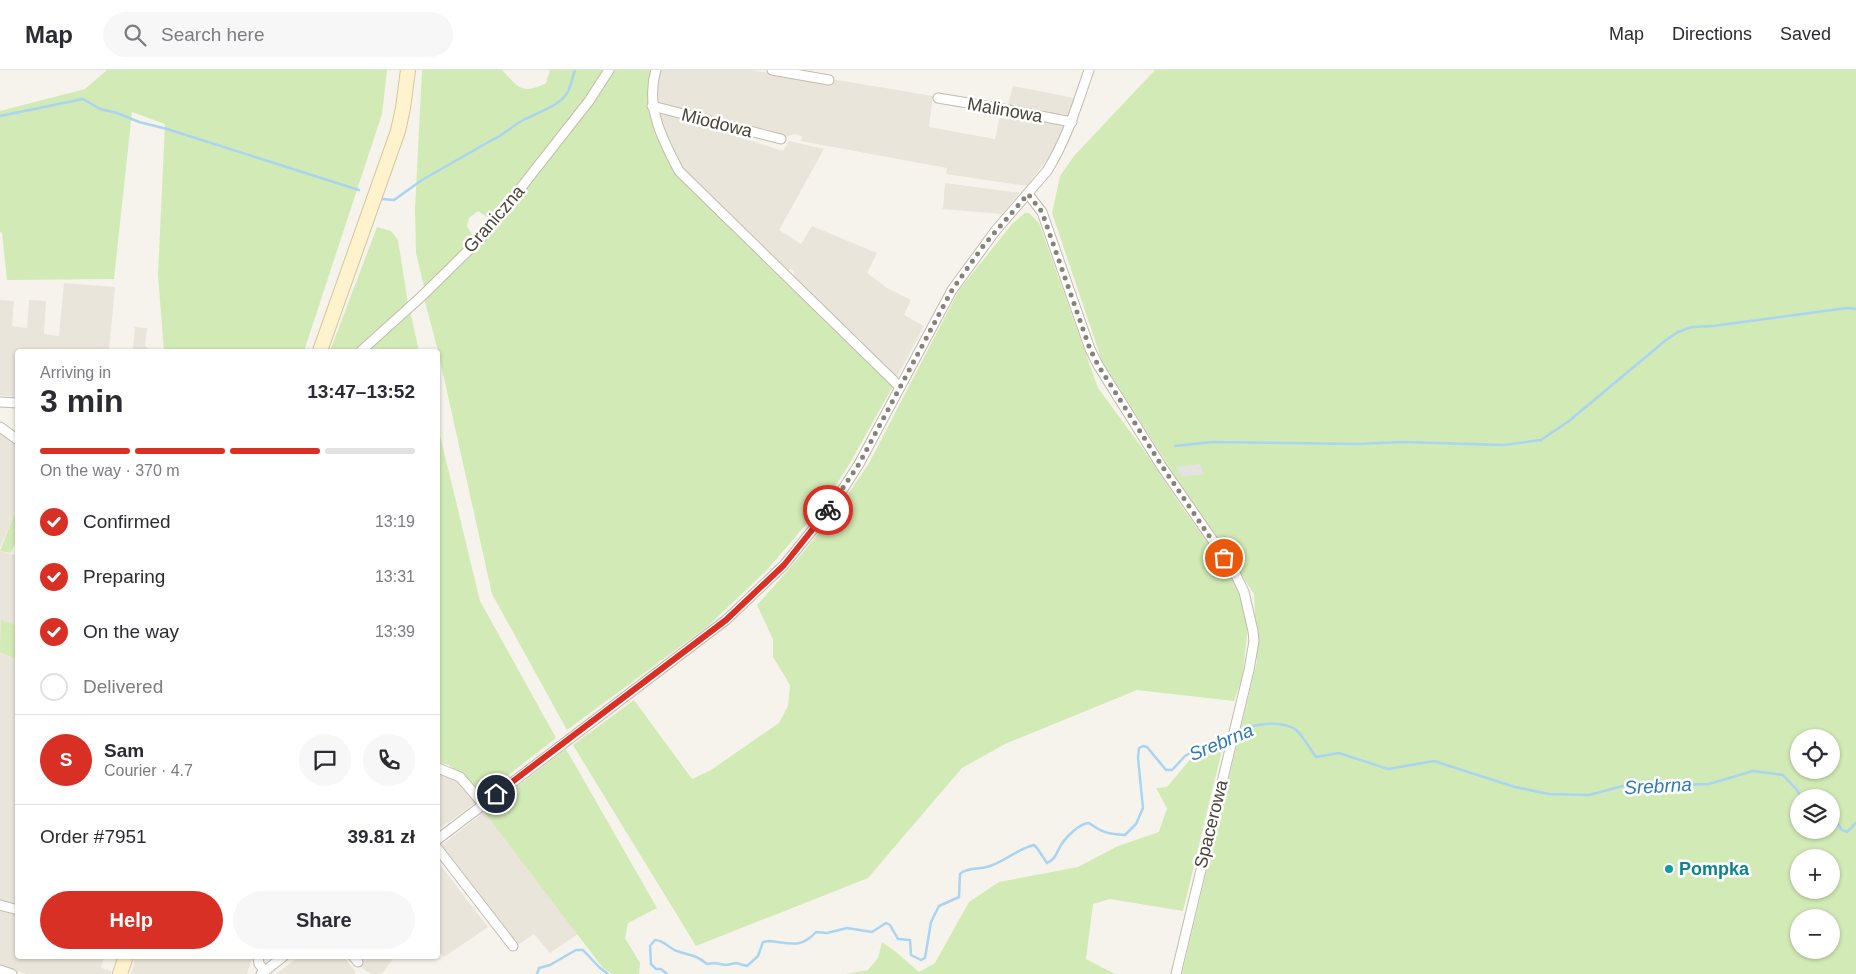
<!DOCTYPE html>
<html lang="en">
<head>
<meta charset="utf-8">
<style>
	:root { --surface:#fff; --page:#f7f7f7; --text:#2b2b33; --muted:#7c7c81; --line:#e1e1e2; --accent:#d93025 }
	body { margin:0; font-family:Arial,sans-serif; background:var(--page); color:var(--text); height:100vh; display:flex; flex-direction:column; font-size:19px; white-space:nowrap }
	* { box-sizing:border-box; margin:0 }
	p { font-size:16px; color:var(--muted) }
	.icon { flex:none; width:28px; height:28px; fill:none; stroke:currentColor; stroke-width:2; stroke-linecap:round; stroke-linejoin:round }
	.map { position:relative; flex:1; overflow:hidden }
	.details { position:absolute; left:15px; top:279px; width:425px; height:610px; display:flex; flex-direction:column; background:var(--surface); border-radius:5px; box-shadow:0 1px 4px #0004 }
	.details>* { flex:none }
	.tools { position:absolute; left:1790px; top:659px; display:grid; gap:10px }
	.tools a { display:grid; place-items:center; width:50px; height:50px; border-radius:50%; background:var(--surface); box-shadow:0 1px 4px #0004; font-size:25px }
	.pin { position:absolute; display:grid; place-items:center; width:42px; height:42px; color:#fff; margin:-21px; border:2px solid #fff; border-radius:50%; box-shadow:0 1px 5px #0007 }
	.courier { position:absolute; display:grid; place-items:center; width:50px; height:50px; margin:-25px; border:4px solid #d93025; border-radius:50%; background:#fff; color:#222; box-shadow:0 1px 6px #0007 }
	.summary em { font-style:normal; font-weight:700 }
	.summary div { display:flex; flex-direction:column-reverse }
	.summary { display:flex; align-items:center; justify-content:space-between; height:85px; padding:0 25px }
	h1 { font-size:32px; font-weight:700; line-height:38px }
	.bar { display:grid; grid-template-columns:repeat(4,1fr); gap:8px 5px; align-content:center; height:60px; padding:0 25px }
	.bar i { height:6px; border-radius:4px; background:var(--line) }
	.bar .active { background:var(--accent) }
	.bar p { grid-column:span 4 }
	.line { display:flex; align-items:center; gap:12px; padding:0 25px; border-top:1px solid var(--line) }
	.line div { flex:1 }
	.round { display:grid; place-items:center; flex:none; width:52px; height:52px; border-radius:26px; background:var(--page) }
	ol { padding:0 25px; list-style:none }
	li { display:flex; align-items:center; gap:15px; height:55px }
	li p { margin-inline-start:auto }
	li .icon { padding:5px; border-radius:50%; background:var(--accent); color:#fff; stroke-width:4 }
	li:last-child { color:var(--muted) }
	li i { width:28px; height:28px; border:2px solid var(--line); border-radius:50% }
	.button { display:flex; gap:10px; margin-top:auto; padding:10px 25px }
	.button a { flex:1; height:58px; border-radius:30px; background:var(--accent); color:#fff; font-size:20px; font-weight:700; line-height:58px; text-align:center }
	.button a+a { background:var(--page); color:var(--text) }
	header { display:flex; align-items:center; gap:30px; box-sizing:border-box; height:70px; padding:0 25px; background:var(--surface); border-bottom:1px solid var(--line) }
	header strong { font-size:24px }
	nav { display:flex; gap:28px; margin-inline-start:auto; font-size:18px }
	.search { width:350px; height:45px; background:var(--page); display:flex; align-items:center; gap:12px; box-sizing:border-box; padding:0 18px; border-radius:28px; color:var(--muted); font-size:19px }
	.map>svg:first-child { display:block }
	.residential { fill:#eae5da }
	.green { fill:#d2eab5; fill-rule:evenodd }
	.parking { fill:#e5e3e0 }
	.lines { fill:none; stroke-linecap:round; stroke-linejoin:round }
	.stream { stroke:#a9d4f2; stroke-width:2.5 }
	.street-casing { stroke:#c2bbae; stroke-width:11 }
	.secondary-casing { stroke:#d6c79b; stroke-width:16 }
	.street { stroke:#fff; stroke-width:9 }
	.secondary { stroke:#fff3cd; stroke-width:14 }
	.done { stroke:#878178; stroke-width:5; stroke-dasharray:0 9 }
	.route { stroke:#d93025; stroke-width:6 }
	.culture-dot { fill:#0f9aa8; stroke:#fff; stroke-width:2 }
	.labels { text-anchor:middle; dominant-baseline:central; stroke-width:5; stroke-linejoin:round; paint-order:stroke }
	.street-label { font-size:18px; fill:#4b4439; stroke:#fff }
	.culture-label { font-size:18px; font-weight:bold; fill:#0d838f; stroke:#fff; text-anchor:start }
	.water-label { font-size:19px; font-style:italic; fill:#2e7ab2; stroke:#fff }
</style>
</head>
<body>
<header>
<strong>Map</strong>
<div class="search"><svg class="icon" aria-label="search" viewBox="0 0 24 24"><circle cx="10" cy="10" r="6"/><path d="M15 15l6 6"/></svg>Search here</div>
<nav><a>Map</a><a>Directions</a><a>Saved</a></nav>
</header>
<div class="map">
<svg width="1856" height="904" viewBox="0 0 1856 904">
	<rect width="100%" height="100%" fill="#f6f3ec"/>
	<!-- residential -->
	<g class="residential">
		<path d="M659,0H751L830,13L831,9L933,26L929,57L995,69L1001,41L1027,46L1028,49L1034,50L1035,48L1065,54L1054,80L1027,116L946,104L947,98L801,71L802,66L794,64L786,67L771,63L770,60L763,58L760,60L654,32Z"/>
		<path d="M1013,16L1074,28L1068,46L1061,44L1060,48L1007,38Z"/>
		<path d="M657,41L783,81L789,71L824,79L779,160L801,174L812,156L877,183L867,203L887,218L911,230L904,245L924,256L896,309L862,274V271L858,267H856L793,206L794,201L790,199L788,200L685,101L674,82L673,76L661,57Z"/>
		<path d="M945,113L1020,123L1002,144L943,139Z"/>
		<path d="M64,213L115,217L109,281H18L17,327L0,325V230L14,231L12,256L27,258L29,230L46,231L44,264L59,266Z"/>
		<path d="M135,257L147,258L145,276L152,281H133Z"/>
		<path d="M0,362L18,376L17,437L0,478Z"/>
		<path d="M0,481L18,486V836L0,832Z"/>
		<path d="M438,704L463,713L476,732L438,760Z"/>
		<path d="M484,742L578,864L550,883L534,864L518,875L442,775Z"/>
		<path d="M438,792L488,857L444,887L438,881Z"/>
		<path d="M0,838L17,843L18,886H104L101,898L111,901V904H27L0,896Z"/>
		<path d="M136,886H253L247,904H131Z"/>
		<path d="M300,886H343L356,902L355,904H276Z"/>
		<path d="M359,886H395L382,904H371L360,897L364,891Z"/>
	</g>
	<!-- green -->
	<g class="green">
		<path d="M107,0H387L382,44L304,281H164L158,205L165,54L132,42L114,209L7,210L2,163L0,162V41L85,19Z"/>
		<path d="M422,0H502C519,18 522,25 546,13L550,0H605L570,51L493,146L487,147L478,141L469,148L467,156L473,166L471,169L445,199L424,217L416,183L415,139Z"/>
		<path d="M611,0H653L652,7L666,81L893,316L850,393L826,431L767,500L708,556L567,660L492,524L438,281L424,228L503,145Z"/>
		<path d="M1155,0H1856V904H1182L1257,591L1254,524L1173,403L1102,291L1052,143L1060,106L1074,86ZM1799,668H1831V700H1799ZM1799,728H1831V760H1799ZM1799,788H1831V820H1799ZM1799,848H1831V880H1799Z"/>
		<path d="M1025,143H1029L1039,153L1098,318L1146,383L1182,437L1232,507L1243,535L1248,557L1242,608L1234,631L1137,620L1005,674L962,698L868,808L696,876L573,675L634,630L692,709L711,700L779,653L788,636L790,615L773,587V569L757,535C798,491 835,444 868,395L959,220L1012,154Z"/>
		<path d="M377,157L391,161L398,170L408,234L355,281H330Z"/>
		<path d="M410,241L419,281H366Z"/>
		<path d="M438,357L480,531L556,668L484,724L449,695L438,692Z"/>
		<path d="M17,437V467L11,483L0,481Z"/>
		<path d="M1,550L17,556V589L0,582Z"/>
		<path d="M1223,676L1183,841L1110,829L1093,834L1086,889L1115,904H846L868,900L878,888L882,872L896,882L919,902L935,893L969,832L999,812L1078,797L1118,776L1159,762L1167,738L1156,718L1167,717L1193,686Z"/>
		<path d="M566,679L657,838L628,853L625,868L640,893L639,904H612L603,898L484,742Z"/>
	</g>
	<!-- parking -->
	<path class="parking" d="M1200,394L1204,404L1182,407L1176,397Z"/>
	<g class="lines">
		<!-- stream -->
		<g class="stream">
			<path d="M0,46L83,29L100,39L117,43L139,52L167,59L359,120"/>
			<path d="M382,129L394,130L422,110L492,70C504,65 513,55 525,49C538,43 557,36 565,26C571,19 572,8 575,0"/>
			<path d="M1175,376L1212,372L1357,374L1402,372L1504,375L1541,370L1569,351L1666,270L1678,262L1692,257L1713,256L1847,238L1856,239"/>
			<path d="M1238,661C1254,654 1278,650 1295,659C1301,663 1311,680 1316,687L1339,683L1388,699L1434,691L1515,717L1549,724L1589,725L1634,713L1677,715L1709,714L1753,701L1783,705L1797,720L1801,728"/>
			<path d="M1831,747L1834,748L1842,760L1847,762L1856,753"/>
			<path d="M537,904L539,898L550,895L576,880H583L599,897L608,904"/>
			<path d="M667,904L661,899H656L651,894L650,876L655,870C665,870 669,879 677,881C690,886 695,884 707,894L714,893L726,895L736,893L747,896L758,886L763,872L769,871C789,873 801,879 816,862L827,863L847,858L872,862L886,853L890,855L898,869L910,870L911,885L921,890L925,888L931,852L939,836L959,827L960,804C967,797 980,800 990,796C1006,791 1017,779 1034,775L1037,778L1047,793C1055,790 1057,782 1061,775C1066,767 1080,753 1089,753C1103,763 1108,764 1125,765L1136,754L1143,738L1138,688L1139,678L1143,676L1147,677L1166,700H1172L1185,686L1202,676L1230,665"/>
		</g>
		<defs>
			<g id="street">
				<path d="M656,0C645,36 662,69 679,101L900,317"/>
				<path d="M772,0L829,10"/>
				<path d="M938,28L998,38L1072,52"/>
				<path d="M652,36L781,69"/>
				<path d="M1028,124L1042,142L1090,279L1098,295L1162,397L1234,501L1244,522L1253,561L1254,571L1249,600L1176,904"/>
				<path d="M361,281L422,226L483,166L589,31L609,0"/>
				<path d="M0,332L18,333"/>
				<path d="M0,357L18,370"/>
				<path d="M438,698L460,707L483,734"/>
				<path d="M438,769L726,550L784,495L832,436L859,394L952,220L996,160L1047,101C1067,69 1077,35 1089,0"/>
				<path d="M438,779L513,876"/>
				<path d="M0,835L18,840"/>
				<path d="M258,886L259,894L265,901"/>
				<path d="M353,886L358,892"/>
				<path d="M0,900L12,904"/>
				<path d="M261,904L284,886"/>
			</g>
			<g id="secondary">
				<path d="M320,281L398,61L403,38L408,0"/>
				<path d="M120,904L126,886"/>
			</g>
		</defs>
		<!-- street casing -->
		<use href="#street" class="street-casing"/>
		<!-- secondary casing -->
		<use href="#secondary" class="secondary-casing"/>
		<!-- street -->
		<use href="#street" class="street"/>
		<!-- secondary -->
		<use href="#secondary" class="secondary"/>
	</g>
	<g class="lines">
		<!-- done -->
		<path class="done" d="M828,440L859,394L952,220L984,175L1028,124L1042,142L1090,279L1098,295L1162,396L1224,488"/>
		<!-- route -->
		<path class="route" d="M496,724L726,550L784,495L828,440"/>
	</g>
	<!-- markers -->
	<circle class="culture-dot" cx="1669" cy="799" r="5"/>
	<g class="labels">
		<!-- street labels -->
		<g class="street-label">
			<text transform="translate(1005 40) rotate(10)">Malinowa</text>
			<text transform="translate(717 53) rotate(14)">Miodowa</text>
			<text transform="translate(494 149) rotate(-49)">Graniczna</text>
			<text transform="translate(1211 754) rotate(-76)">Spacerowa</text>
		</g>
		<!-- culture labels -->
		<g class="culture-label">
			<text x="1679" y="799">Pompka</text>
		</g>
		<!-- water labels -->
		<g class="water-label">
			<text transform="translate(1221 672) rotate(-23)">Srebrna</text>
			<text transform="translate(1658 716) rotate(-3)">Srebrna</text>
		</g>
	</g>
</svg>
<div class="tools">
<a><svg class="icon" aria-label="locate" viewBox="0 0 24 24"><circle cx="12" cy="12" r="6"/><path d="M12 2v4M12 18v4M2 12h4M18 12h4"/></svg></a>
<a><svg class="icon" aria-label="layers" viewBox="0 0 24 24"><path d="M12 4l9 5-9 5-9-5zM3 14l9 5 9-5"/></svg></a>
<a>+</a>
<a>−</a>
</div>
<div class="pin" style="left:1224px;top:488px;background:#ea580c"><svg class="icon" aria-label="bag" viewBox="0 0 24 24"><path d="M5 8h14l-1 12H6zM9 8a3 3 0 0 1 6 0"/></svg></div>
<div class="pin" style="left:496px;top:724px;background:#1f2937"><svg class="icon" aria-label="home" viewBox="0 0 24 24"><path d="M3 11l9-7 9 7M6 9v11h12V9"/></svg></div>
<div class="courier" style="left:828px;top:440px"><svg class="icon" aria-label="bike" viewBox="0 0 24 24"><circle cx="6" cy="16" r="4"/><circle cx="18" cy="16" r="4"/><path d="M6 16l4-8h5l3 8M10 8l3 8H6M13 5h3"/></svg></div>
<section class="details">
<div class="summary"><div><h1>3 min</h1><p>Arriving in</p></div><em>13:47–13:52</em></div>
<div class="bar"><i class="active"></i><i class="active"></i><i class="active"></i><i></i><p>On the way · 370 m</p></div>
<ol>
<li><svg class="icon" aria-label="check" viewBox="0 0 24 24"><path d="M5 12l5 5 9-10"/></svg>Confirmed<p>13:19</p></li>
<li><svg class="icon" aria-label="check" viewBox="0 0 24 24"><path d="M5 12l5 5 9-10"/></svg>Preparing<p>13:31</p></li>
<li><svg class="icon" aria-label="check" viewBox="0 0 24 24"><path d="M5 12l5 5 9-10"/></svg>On the way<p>13:39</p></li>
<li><i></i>Delivered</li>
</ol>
<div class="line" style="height:90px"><b class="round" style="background:var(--accent);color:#fff">S</b><div><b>Sam</b><p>Courier · 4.7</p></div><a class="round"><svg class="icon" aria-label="chat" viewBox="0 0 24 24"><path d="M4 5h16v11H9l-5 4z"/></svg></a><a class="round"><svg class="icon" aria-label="phone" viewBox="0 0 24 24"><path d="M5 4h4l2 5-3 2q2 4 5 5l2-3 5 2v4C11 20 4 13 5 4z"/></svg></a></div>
<div class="line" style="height:65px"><div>Order #7951</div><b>39.81 zł</b></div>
<div class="button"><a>Help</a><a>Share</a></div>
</section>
</div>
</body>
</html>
